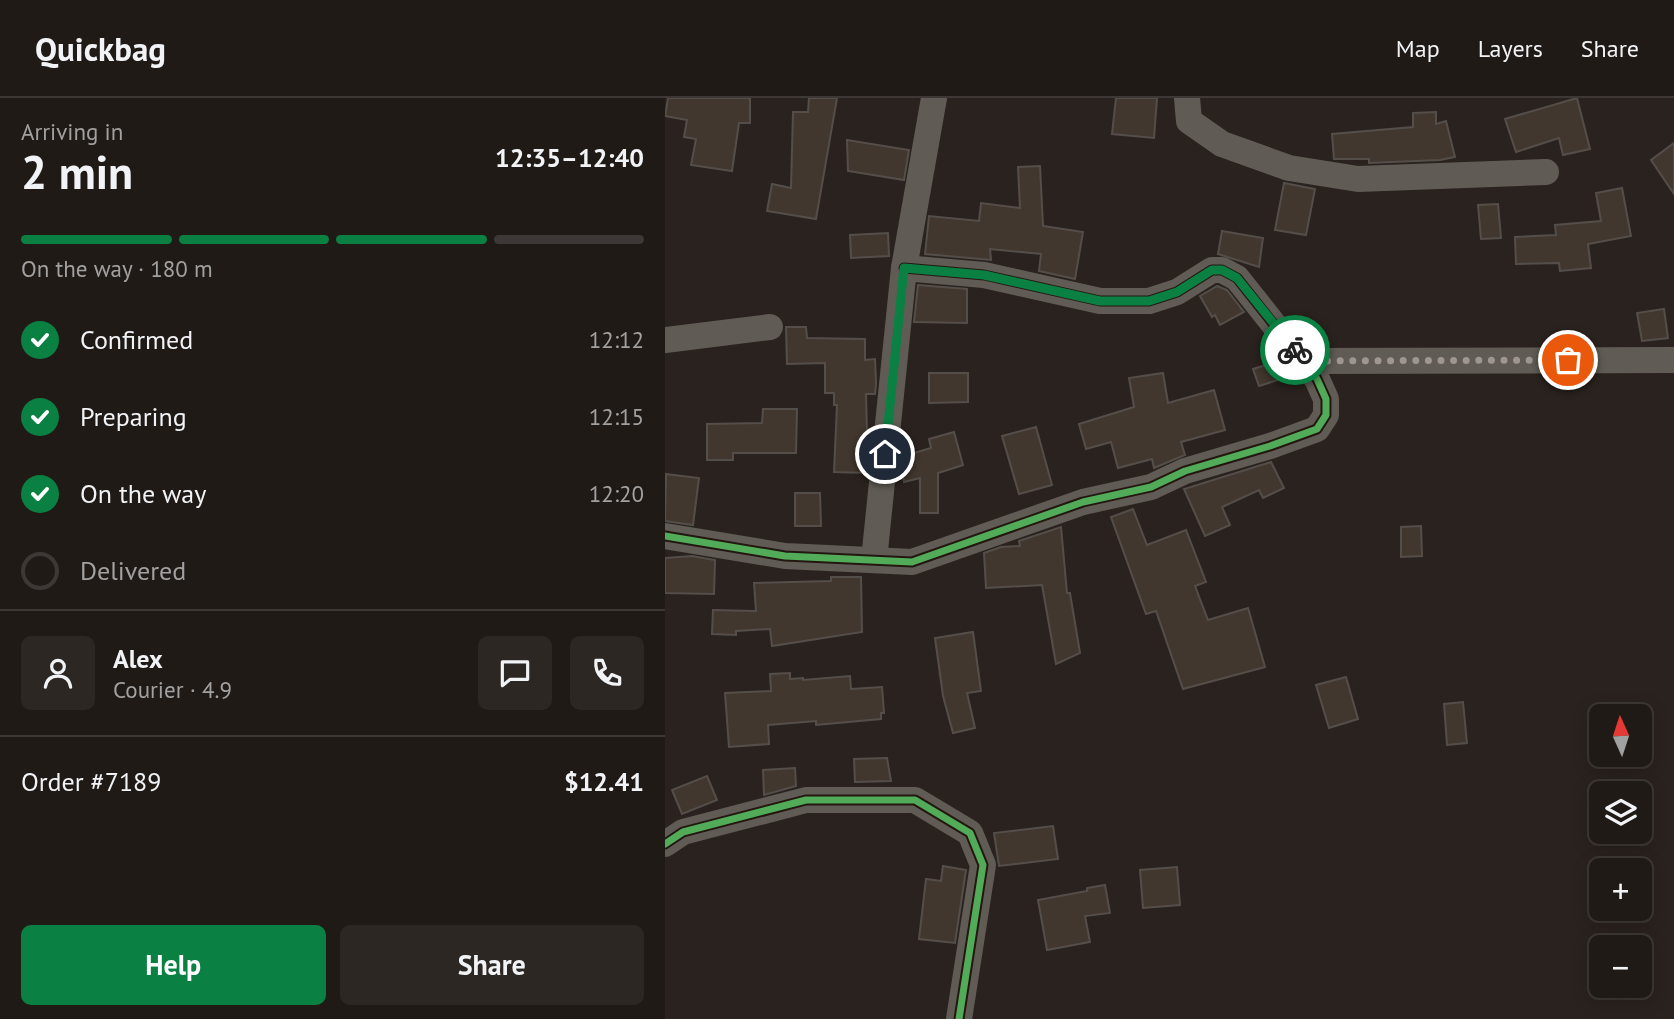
<!DOCTYPE html>
<html lang="en">
<head>
<meta charset="utf-8">
<style>
	:root { --surface:#201a16; --page:#2d2723; --text:#f1f3f6; --muted:#a2a1a1; --line:#3d3835; --accent:#0b8043 }
	body { margin:0; font-family:"PT Sans",sans-serif; background:var(--page); color:var(--text); height:100vh; display:flex; flex-direction:column; font-size:26px; white-space:nowrap }
	* { box-sizing:border-box; margin:0 }
	p { font-size:23px; color:var(--muted) }
	.icon { flex:none; width:38px; height:38px; fill:none; stroke:currentColor; stroke-width:2; stroke-linecap:round; stroke-linejoin:round }
	.map { position:relative; flex:1; overflow:hidden }
	.panel { display:flex; flex-direction:column; background:var(--surface); width:665px }
	.panel>* { flex:none }
	.needle { width:46px; rotate:357deg }
	.tools { position:absolute; left:924px; top:606px; display:grid; gap:14px }
	.tools a { display:grid; place-items:center; width:63px; height:63px; border-radius:10px; background:var(--surface); box-shadow:0 4px 18px #0003,0 0 0 2px var(--line); font-size:35px }
	.pin { position:absolute; display:grid; place-items:center; width:60px; height:60px; color:#fff; margin:-30px; border:4px solid #fff; border-radius:50%; box-shadow:0 2px 7px #0007 }
	.courier { position:absolute; display:grid; place-items:center; width:70px; height:70px; margin:-35px; border:5px solid #0b8043; border-radius:50%; background:#fff; color:#222; box-shadow:0 2px 9px #0007 }
	.summary em { font-style:normal; font-weight:600 }
	.summary div { display:flex; flex-direction:column-reverse }
	.summary { display:flex; align-items:center; justify-content:space-between; height:119px; padding:0 21px }
	h1 { font-size:46px; font-weight:600; line-height:52px }
	.bar { display:grid; grid-template-columns:repeat(4,1fr); gap:10px 7px; align-content:center; height:84px; padding:0 21px }
	.bar i { height:9px; border-radius:5px; background:var(--line) }
	.bar .active { background:var(--accent) }
	.bar p { grid-column:span 4 }
	.line { display:flex; align-items:center; gap:18px; padding:0 21px; border-top:2px solid var(--line) }
	.line div { flex:1 }
	.round { display:grid; place-items:center; flex:none; width:74px; height:74px; border-radius:10px; background:var(--page) }
	ol { padding:0 21px; list-style:none }
	li { display:flex; align-items:center; gap:21px; height:77px }
	li p { margin-inline-start:auto }
	li .icon { padding:7px; border-radius:50%; background:var(--accent); color:#fff; stroke-width:4 }
	li:last-child { color:var(--muted) }
	li i { width:38px; height:38px; border:4px solid var(--line); border-radius:50% }
	.button { display:flex; gap:14px; margin-top:auto; padding:14px 21px }
	.button a { flex:1; height:80px; border-radius:10px; background:var(--accent); color:#fff; font-size:28px; font-weight:600; line-height:80px; text-align:center }
	.button a+a { background:var(--page); color:var(--text) }
	header { display:flex; align-items:center; gap:42px; box-sizing:border-box; height:98px; padding:0 35px; background:var(--surface); border-bottom:2px solid var(--line) }
	header strong { font-size:33px }
	nav { display:flex; gap:38px; margin-inline-start:auto; font-size:24px }
	main { display:flex; flex:1; min-height:0 }
	.map>svg:first-child { display:block }
	.building { fill:#42372e; stroke:#544e4a; stroke-width:2 }
	.lines { fill:none; stroke-linecap:round; stroke-linejoin:round }
	.minor { stroke:#605c55; stroke-width:26 }
	.cycleway-casing { stroke:#241711; stroke-width:11 }
	.cycleway { stroke:#51ab58; stroke-width:7 }
	.done { stroke:#9f9692; stroke-width:7; stroke-dasharray:0 12.6 }
	.route { stroke:#0b8043; stroke-width:9 }
</style>
</head>
<body>
<header>
<strong>Quickbag</strong>
<nav><a>Map</a><a>Layers</a><a>Share</a></nav>
</header>
<main>
<section class="panel">
<div class="summary"><div><h1>2 min</h1><p>Arriving in</p></div><em>12:35–12:40</em></div>
<div class="bar"><i class="active"></i><i class="active"></i><i class="active"></i><i></i><p>On the way · 180 m</p></div>
<ol>
<li><svg class="icon" aria-label="check" viewBox="0 0 24 24"><path d="M5 12l5 5 9-10"/></svg>Confirmed<p>12:12</p></li>
<li><svg class="icon" aria-label="check" viewBox="0 0 24 24"><path d="M5 12l5 5 9-10"/></svg>Preparing<p>12:15</p></li>
<li><svg class="icon" aria-label="check" viewBox="0 0 24 24"><path d="M5 12l5 5 9-10"/></svg>On the way<p>12:20</p></li>
<li><i></i>Delivered</li>
</ol>
<div class="line" style="height:126px"><a class="round"><svg class="icon" aria-label="person" viewBox="0 0 24 24"><circle cx="12" cy="8" r="4"/><path d="M4 21q1-7 8-7t8 7"/></svg></a><div><b>Alex</b><p>Courier · 4.9</p></div><a class="round"><svg class="icon" aria-label="chat" viewBox="0 0 24 24"><path d="M4 5h16v11H9l-5 4z"/></svg></a><a class="round"><svg class="icon" aria-label="phone" viewBox="0 0 24 24"><path d="M5 4h4l2 5-3 2q2 4 5 5l2-3 5 2v4C11 20 4 13 5 4z"/></svg></a></div>
<div class="line" style="height:91px"><div>Order #7189</div><b>$12.41</b></div>
<div class="button"><a>Help</a><a>Share</a></div>
</section>
<div class="map">
<svg width="1009" height="921" viewBox="0 0 1009 921">
	<rect width="100%" height="100%" fill="#2a221e"/>
	<!-- building -->
	<g class="building">
		<path d="M3,0H85V25H74L67,73L26,67L31,41L19,39L22,22L0,18Z"/>
		<path d="M144,0H172L151,121L102,113L107,86L126,90L128,14H143Z"/>
		<path d="M451,0H492L489,40L447,36Z"/>
		<path d="M912,0L925,51L898,57L894,40L851,54L840,21Z"/>
		<path d="M771,14V26L781,23L790,59L775,62L704,65V61H669L667,36L748,29V15Z"/>
		<path d="M182,42L244,52L239,82L183,73Z"/>
		<path d="M1009,45V96L986,62Z"/>
		<path d="M375,68L378,128L418,134L410,181L374,173L376,156L325,151L326,162L260,156L264,118L314,123L316,105L355,110L353,69Z"/>
		<path d="M619,85L650,91L641,137L610,132Z"/>
		<path d="M957,90L966,138L923,146L926,170L895,173L894,165L851,166L850,139L891,137L890,127L936,123L931,95Z"/>
		<path d="M833,106L836,140L816,141L813,107Z"/>
		<path d="M557,133L598,140L594,169L553,156Z"/>
		<path d="M223,135L224,158L186,160L185,137Z"/>
		<path d="M253,187L302,191V225L249,224Z"/>
		<path d="M552,188L562,192L579,214L555,227L550,217L547,219L535,198Z"/>
		<path d="M999,211L1003,240L977,243L972,215Z"/>
		<path d="M121,229H141L142,240L200,241V262L210,261L211,286L210,296H201L202,336H206L202,375L169,374L172,307H169V295H160V265L122,266Z"/>
		<path d="M617,262L629,277L594,288L588,271Z"/>
		<path d="M264,275H303V304L264,305Z"/>
		<path d="M498,275L503,305L549,292L560,332L516,344L520,357L489,370L487,361L453,370L446,344L421,351L414,326L469,309L464,280Z"/>
		<path d="M98,311H132L131,355H68V362H42V326L97,325Z"/>
		<path d="M371,329L387,387L354,396L337,338Z"/>
		<path d="M289,334L298,367L273,375V415H255V380L239,384L235,359L266,350L264,341Z"/>
		<path d="M606,364L619,390L598,400L594,392L557,409L565,427L540,438L519,391Z"/>
		<path d="M1,376L34,380L28,427L0,423Z"/>
		<path d="M130,395H155L156,428H130Z"/>
		<path d="M468,411L482,447L521,432L541,484L530,488L543,522L583,510L600,569L518,591L491,513L481,516L446,419Z"/>
		<path d="M756,428L757,458L736,459V429Z"/>
		<path d="M396,429L402,495H405L415,555L391,566L377,487L321,490L319,455L336,449L355,448L354,443Z"/>
		<path d="M27,458L50,462L49,496L0,495V460Z"/>
		<path d="M166,479H196L197,534L107,548L105,531L71,533V537L47,536L48,512L91,513L89,485L166,483Z"/>
		<path d="M308,534L316,593L302,595L310,630L288,635L278,598L270,540Z"/>
		<path d="M125,575V581L138,580V582L185,578L186,591L217,589L219,615H216V621L151,627V623L103,627L104,646L64,649L60,595L106,593L105,576Z"/>
		<path d="M681,579L693,621L664,630L651,587Z"/>
		<path d="M798,604L802,645L782,647L779,606Z"/>
		<path d="M222,660L226,683L190,684L189,661Z"/>
		<path d="M130,670L131,688L99,697L98,672Z"/>
		<path d="M42,678L52,702L17,716L7,692Z"/>
		<path d="M388,728L393,761L334,768L329,735Z"/>
		<path d="M278,768L301,772L290,845L254,841L261,781L276,783Z"/>
		<path d="M512,769L515,807L478,810L475,772Z"/>
		<path d="M440,787L445,815L420,818L425,844L382,852L373,802L422,793V790Z"/>
	</g>
	<g class="lines">
		<!-- minor -->
		<g class="minor">
			<path d="M522,0L524,23L557,46L624,70L693,81L881,74"/>
			<path d="M0,242L105,229"/>
			<path d="M639,263L1009,262"/>
			<path d="M0,438L120,458L247,464L418,404L486,389L520,373L605,348L652,331L661,317V301L652,281L572,180L557,172H547L512,194L484,203H435L319,177L239,170"/>
			<path d="M209,462L239,170L269,0"/>
			<path d="M0,746L18,734L141,702H250L305,735L318,767L294,921"/>
		</g>
		<defs>
			<g id="cycleway">
				<path d="M0,438L120,458L247,464L418,404L486,389L520,373L605,348L652,331L661,317V301L652,281L572,180L557,172H547L512,194L484,203H435L319,177L239,170"/>
				<path d="M0,746L18,734L141,702H250L305,735L318,767L294,921"/>
			</g>
		</defs>
		<!-- cycleway casing -->
		<use href="#cycleway" class="cycleway-casing"/>
		<!-- cycleway -->
		<use href="#cycleway" class="cycleway"/>
	</g>
	<g class="lines">
		<!-- done -->
		<path class="done" d="M630,252L639,263L903,262"/>
		<!-- route -->
		<path class="route" d="M220,356L239,170L319,177L435,203H484L512,194L547,172H557L572,180L630,252"/>
	</g>
</svg>
<div class="tools">
<a><svg class="needle" viewBox="-14 -14 28 28"><path d="M0-13l5 13h-10z" fill="#e53935"/><path d="M0 13l5-13h-10z" fill="#a2a1a1"/></svg></a>
<a><svg class="icon" aria-label="layers" viewBox="0 0 24 24"><path d="M12 4l9 5-9 5-9-5zM3 14l9 5 9-5"/></svg></a>
<a>+</a>
<a>−</a>
</div>
<div class="pin" style="left:903px;top:262px;background:#ea580c"><svg class="icon" aria-label="bag" viewBox="0 0 24 24"><path d="M5 8h14l-1 12H6zM9 8a3 3 0 0 1 6 0"/></svg></div>
<div class="pin" style="left:220px;top:356px;background:#1f2937"><svg class="icon" aria-label="home" viewBox="0 0 24 24"><path d="M3 11l9-7 9 7M6 9v11h12V9"/></svg></div>
<div class="courier" style="left:630px;top:252px"><svg class="icon" aria-label="bike" viewBox="0 0 24 24"><circle cx="6" cy="16" r="4"/><circle cx="18" cy="16" r="4"/><path d="M6 16l4-8h5l3 8M10 8l3 8H6M13 5h3"/></svg></div>
</div>
</main>
</body>
</html>
